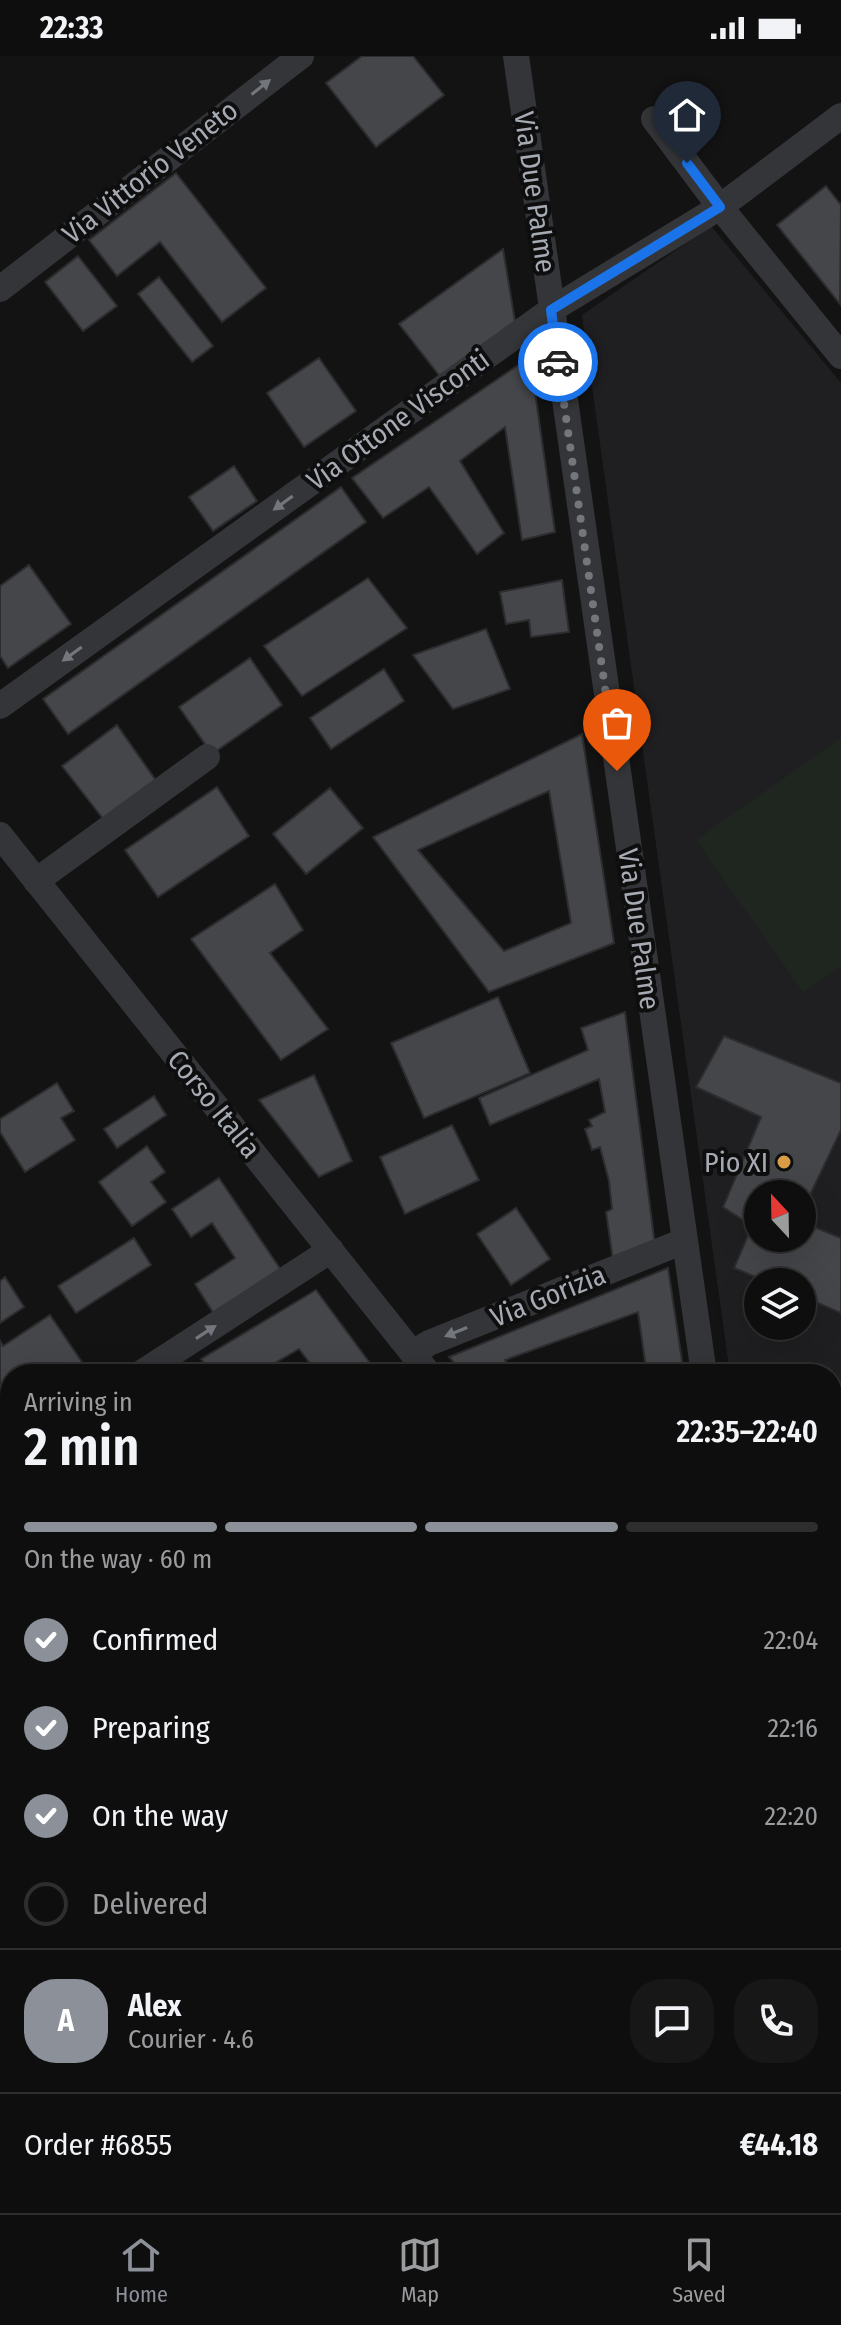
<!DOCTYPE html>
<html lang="en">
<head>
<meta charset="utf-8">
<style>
	:root { --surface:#0e0e0f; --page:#171718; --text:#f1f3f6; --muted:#9b9c9e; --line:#2e2e2f; --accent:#8c9099 }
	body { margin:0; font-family:"Fira Sans Condensed",sans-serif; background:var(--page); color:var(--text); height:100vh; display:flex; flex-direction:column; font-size:30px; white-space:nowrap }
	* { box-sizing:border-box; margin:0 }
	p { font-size:26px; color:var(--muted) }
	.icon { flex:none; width:44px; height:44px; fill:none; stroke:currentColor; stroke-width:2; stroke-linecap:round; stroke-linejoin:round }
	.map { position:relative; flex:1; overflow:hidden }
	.panel { position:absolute; left:0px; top:1308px; width:842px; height:850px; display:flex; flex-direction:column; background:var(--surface); border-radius:32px 32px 0 0; box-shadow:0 8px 32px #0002,0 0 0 2px var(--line) }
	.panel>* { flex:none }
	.needle { width:52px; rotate:338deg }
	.fabs { position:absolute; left:744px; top:1124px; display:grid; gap:16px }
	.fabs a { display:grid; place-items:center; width:72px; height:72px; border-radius:50%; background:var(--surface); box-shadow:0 8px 32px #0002,0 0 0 2px var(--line); font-size:40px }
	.pin { position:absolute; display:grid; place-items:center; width:68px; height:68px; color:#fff; margin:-82px -34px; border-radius:50% 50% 50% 0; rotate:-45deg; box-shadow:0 0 8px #0007 }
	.pin .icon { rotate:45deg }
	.courier { position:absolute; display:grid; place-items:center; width:80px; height:80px; margin:-40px; border:6px solid #1a73e8; border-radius:50%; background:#fff; color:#222; box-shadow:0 2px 10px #0007 }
	.overview em { font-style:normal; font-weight:600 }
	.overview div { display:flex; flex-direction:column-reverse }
	.overview { display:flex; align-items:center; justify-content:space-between; height:136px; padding:0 24px }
	h1 { font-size:52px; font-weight:600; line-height:60px }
	.bar { display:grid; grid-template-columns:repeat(4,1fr); gap:12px 8px; align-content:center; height:96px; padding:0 24px }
	.bar i { height:10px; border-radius:6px; background:var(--line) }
	.bar .selected { background:var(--accent) }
	.bar p { grid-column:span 4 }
	.line { display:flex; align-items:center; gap:20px; padding:0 24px; border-top:2px solid var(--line) }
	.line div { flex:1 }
	.round { display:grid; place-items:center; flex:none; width:84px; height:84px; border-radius:32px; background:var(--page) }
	ol { padding:0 24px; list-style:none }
	li { display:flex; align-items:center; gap:24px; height:88px }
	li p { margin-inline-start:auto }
	li .icon { padding:8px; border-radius:50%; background:var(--accent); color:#fff; stroke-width:4 }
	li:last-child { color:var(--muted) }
	li i { width:44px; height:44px; border:4px solid var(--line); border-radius:50% }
	.status { display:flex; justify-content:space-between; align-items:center; height:56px; padding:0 40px; background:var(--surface); direction:ltr }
	.status svg { height:22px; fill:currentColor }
	.menu { display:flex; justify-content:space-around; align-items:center; height:112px; border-top:2px solid var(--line); background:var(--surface); font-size:22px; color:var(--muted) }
	.menu a { display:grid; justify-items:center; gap:4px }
	.menu .selected { color:var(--accent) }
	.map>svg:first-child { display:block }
	.built { fill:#1f1f21; fill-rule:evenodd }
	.green { fill:#1f2620 }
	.building { fill:#454649; stroke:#2d2d30; stroke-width:2; fill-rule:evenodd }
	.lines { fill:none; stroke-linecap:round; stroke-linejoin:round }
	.path { stroke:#3a3c3f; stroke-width:5; stroke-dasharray:4 6; stroke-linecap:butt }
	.street { stroke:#343538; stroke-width:26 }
	.oneway { fill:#73767c }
	.done { stroke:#73767b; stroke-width:8; stroke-dasharray:0 14.4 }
	.route { stroke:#1a73e8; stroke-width:10 }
	.poi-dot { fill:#d99e45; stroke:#0e0e0f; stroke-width:3 }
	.labels { text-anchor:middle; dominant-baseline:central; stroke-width:8; stroke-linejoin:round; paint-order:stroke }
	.street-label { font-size:28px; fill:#a6abb3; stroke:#0e0e0f }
	.poi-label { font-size:28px; fill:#a6abb3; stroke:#0e0e0f; text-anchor:end }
</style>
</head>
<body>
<div class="status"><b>22:33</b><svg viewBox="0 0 49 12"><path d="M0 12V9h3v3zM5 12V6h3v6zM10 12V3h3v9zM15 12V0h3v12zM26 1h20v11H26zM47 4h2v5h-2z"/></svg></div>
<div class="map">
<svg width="841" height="2157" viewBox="0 0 841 2157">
	<rect width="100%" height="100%" fill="#131314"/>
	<!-- built -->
	<path class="built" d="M711,170L841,327V1548L832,1554V1318H730L582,259ZM758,1138H802V1182H758ZM758,1226H802V1270H758Z"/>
	<!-- green -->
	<g class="green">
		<path d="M841,682V910L803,936L696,784Z"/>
		<path d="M352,2148H476V2157H355Z"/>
	</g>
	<!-- building -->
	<g class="building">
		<path d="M362,0H413L444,39L376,91L326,27Z"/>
		<path d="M176,117L266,232L222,266L160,186L117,220L89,184Z"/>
		<path d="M826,130L841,149L840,248L777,169Z"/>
		<path d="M503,193L516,271L442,323L399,268Z"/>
		<path d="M78,200L117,250L83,275L45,226Z"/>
		<path d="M159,221L213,290L192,306L138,238Z"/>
		<path d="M530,301L555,476L522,484L505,371L460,405L504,477L477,498L429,431L383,462L352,422Z"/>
		<path d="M319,302L356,355L304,391L267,337Z"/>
		<path d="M234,410L257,445L213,475L189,441Z"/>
		<path d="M341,431L366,466L68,678L43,643Z"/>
		<path d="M29,509L71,568L8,612L0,600V530Z"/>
		<path d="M368,522L407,572L302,640L264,590Z"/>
		<path d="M562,524L569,576L531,581L529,564L506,568L500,536Z"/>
		<path d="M486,573L510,633L453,653L413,599Z"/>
		<path d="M250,602L282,649L212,698L179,651Z"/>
		<path d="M384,613L404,645L331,693L310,662Z"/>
		<path d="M117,669L157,726L104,764L62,710Z"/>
		<path d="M582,678L614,887L489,936L373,781ZM549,735L571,867L504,895L418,794Z"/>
		<path d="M217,731L249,780L158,841L125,794Z"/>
		<path d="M330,732L363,772L306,818L273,778Z"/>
		<path d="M275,828L303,874L270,897L328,973L281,1004L191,883Z"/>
		<path d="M498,941L530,1017L424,1062L391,987Z"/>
		<path d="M625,956L655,1189L613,1204L606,1156L612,1153L609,1125L600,1091L592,1094L585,1073L592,1070L589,1064L605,1056L599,1023L490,1069L479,1042L588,994L581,972Z"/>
		<path d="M724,980L841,1027V1074L802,1156V1138H758V1182H802V1166L841,1182V1257L802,1240V1226H768L734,1212L752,1170L723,1151L761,1061L696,1031Z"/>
		<path d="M314,1019L352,1105L319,1121L259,1044Z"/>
		<path d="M57,1027L74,1055L61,1062L75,1084L25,1116L0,1076V1063Z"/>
		<path d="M154,1040L166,1059L117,1092L104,1073Z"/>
		<path d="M452,1069L479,1124L405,1158L380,1101Z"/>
		<path d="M147,1090L165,1116L151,1126L166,1146L132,1170L99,1126Z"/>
		<path d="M219,1122L281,1214L214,1258L195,1228L235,1202L212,1167L191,1181L172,1153Z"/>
		<path d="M516,1152L550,1203L511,1229L477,1178Z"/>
		<path d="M134,1182L151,1209L76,1257L58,1230Z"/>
		<path d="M668,1212L684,1318H631L646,1312L638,1256L505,1304L515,1318H464L449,1301Z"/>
		<path d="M5,1221L24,1251L0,1267V1225Z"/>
		<path d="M316,1234L378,1318H318L299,1293L256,1318H212L201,1303Z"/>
		<path d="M50,1259L90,1318H10V1354L0,1339V1285L3,1290Z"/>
		<path d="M10,1429V1488L0,1494V1435Z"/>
		<path d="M0,1497L10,1516V1580L0,1562Z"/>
		<path d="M10,1667V1739L0,1722V1673Z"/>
		<path d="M10,1837V1884L0,1890V1843Z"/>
		<path d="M841,1928V2095L832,2045V1930Z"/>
		<path d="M10,1972V2025L7,2026L0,2012V1978Z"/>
		<path d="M10,2067V2133L0,2137V2072Z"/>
		<path d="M88,2148H214L219,2157H81L79,2153Z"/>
		<rect x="476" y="2148" width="86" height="9"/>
	</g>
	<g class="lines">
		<!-- path -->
		<g class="path">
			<path d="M832,1880L841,1876"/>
			<path d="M832,2113L834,2112L838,2157"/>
		</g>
		<!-- street -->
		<g class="street">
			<path d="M516,0L704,1318"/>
			<path d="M654,63L720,151L841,300"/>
			<path d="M0,233L301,0"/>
			<path d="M0,650L551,254L720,151L841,60"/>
			<path d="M0,779L429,1318"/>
			<path d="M36,825L207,701"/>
			<path d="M413,1297L429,1287L684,1185"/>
			<path d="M140,1318L331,1194"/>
			<path d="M0,1409L10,1403"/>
			<path d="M832,1592L841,1584"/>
			<path d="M0,1657L10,1651"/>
			<path d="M0,1755L10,1771"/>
			<path d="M832,1759L841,1735"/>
			<path d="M832,1826L841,1837"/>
			<path d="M0,1829L10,1824"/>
			<path d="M0,1960L10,1955"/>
			<path d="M0,2052L10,2047"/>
			<path d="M783,2148L784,2157"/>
			<path d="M269,2157L291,2148"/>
		</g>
	</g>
	<!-- one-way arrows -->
	<defs><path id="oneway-solid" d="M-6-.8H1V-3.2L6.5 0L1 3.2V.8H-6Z" transform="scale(2)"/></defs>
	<g class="oneway">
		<use href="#oneway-solid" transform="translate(261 31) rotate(-38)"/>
		<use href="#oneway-solid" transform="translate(283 447) rotate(144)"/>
		<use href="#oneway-solid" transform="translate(72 598) rotate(144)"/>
		<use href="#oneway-solid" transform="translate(206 1276) rotate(-33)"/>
		<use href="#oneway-solid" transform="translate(456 1276) rotate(158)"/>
	</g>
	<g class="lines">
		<!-- done -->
		<path class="done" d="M558,306L617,715"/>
		<!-- route -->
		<path class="route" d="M558,306L551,254L720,151L687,107"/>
	</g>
	<!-- markers -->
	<circle class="poi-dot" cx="784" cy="1106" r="8"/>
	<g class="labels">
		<!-- street labels -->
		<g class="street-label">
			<text transform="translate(150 116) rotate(-38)">Via Vittorio Veneto</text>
			<text transform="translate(535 136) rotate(82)">Via Due Palme</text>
			<text transform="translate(398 364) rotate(-36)">Via Ottone Visconti</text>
			<text transform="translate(639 873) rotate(82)">Via Due Palme</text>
			<text transform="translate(214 1048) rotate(51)">Corso Italia</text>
			<text transform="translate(548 1240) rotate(-22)">Via Gorizia</text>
		</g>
		<!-- poi labels -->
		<g class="poi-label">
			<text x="768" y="1106">Pio XI</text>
		</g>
	</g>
</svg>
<div class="fabs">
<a><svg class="needle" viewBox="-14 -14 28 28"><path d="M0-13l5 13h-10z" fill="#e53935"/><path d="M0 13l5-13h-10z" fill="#9b9c9e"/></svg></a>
<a><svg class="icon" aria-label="layers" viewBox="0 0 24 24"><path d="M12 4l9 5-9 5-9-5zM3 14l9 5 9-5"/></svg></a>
</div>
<div class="pin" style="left:617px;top:715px;background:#ea580c"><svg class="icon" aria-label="bag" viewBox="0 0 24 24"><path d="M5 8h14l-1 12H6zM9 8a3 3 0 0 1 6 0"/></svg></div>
<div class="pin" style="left:687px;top:107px;background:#1f2937"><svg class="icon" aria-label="home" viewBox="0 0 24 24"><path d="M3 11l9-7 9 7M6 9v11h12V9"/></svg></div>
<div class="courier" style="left:558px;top:306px"><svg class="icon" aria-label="car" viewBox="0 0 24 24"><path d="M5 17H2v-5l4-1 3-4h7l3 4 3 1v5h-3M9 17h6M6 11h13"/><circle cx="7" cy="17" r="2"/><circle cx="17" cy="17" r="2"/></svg></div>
<section class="panel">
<div class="overview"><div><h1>2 min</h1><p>Arriving in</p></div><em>22:35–22:40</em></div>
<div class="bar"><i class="selected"></i><i class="selected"></i><i class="selected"></i><i></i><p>On the way · 60 m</p></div>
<ol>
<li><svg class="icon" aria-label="check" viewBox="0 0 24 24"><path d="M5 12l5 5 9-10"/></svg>Confirmed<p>22:04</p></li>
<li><svg class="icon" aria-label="check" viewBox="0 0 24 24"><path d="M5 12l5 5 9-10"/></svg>Preparing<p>22:16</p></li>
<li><svg class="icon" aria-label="check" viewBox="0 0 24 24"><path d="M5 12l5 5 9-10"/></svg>On the way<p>22:20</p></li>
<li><i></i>Delivered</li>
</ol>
<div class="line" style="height:144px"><b class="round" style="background:var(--accent);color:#fff">A</b><div><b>Alex</b><p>Courier · 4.6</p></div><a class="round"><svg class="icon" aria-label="chat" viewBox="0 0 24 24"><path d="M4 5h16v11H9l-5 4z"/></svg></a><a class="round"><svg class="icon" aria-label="phone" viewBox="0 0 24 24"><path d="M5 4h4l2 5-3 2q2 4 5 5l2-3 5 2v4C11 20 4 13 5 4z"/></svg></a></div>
<div class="line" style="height:104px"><div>Order #6855</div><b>€44.18</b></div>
</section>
</div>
<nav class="menu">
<a class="selected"><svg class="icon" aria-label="home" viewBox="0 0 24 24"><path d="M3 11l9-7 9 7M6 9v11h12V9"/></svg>Home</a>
<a><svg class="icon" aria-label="map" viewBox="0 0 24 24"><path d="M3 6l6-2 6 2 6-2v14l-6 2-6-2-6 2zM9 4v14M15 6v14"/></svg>Map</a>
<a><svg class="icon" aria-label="saved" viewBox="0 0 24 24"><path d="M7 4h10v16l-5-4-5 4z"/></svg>Saved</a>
</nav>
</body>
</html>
